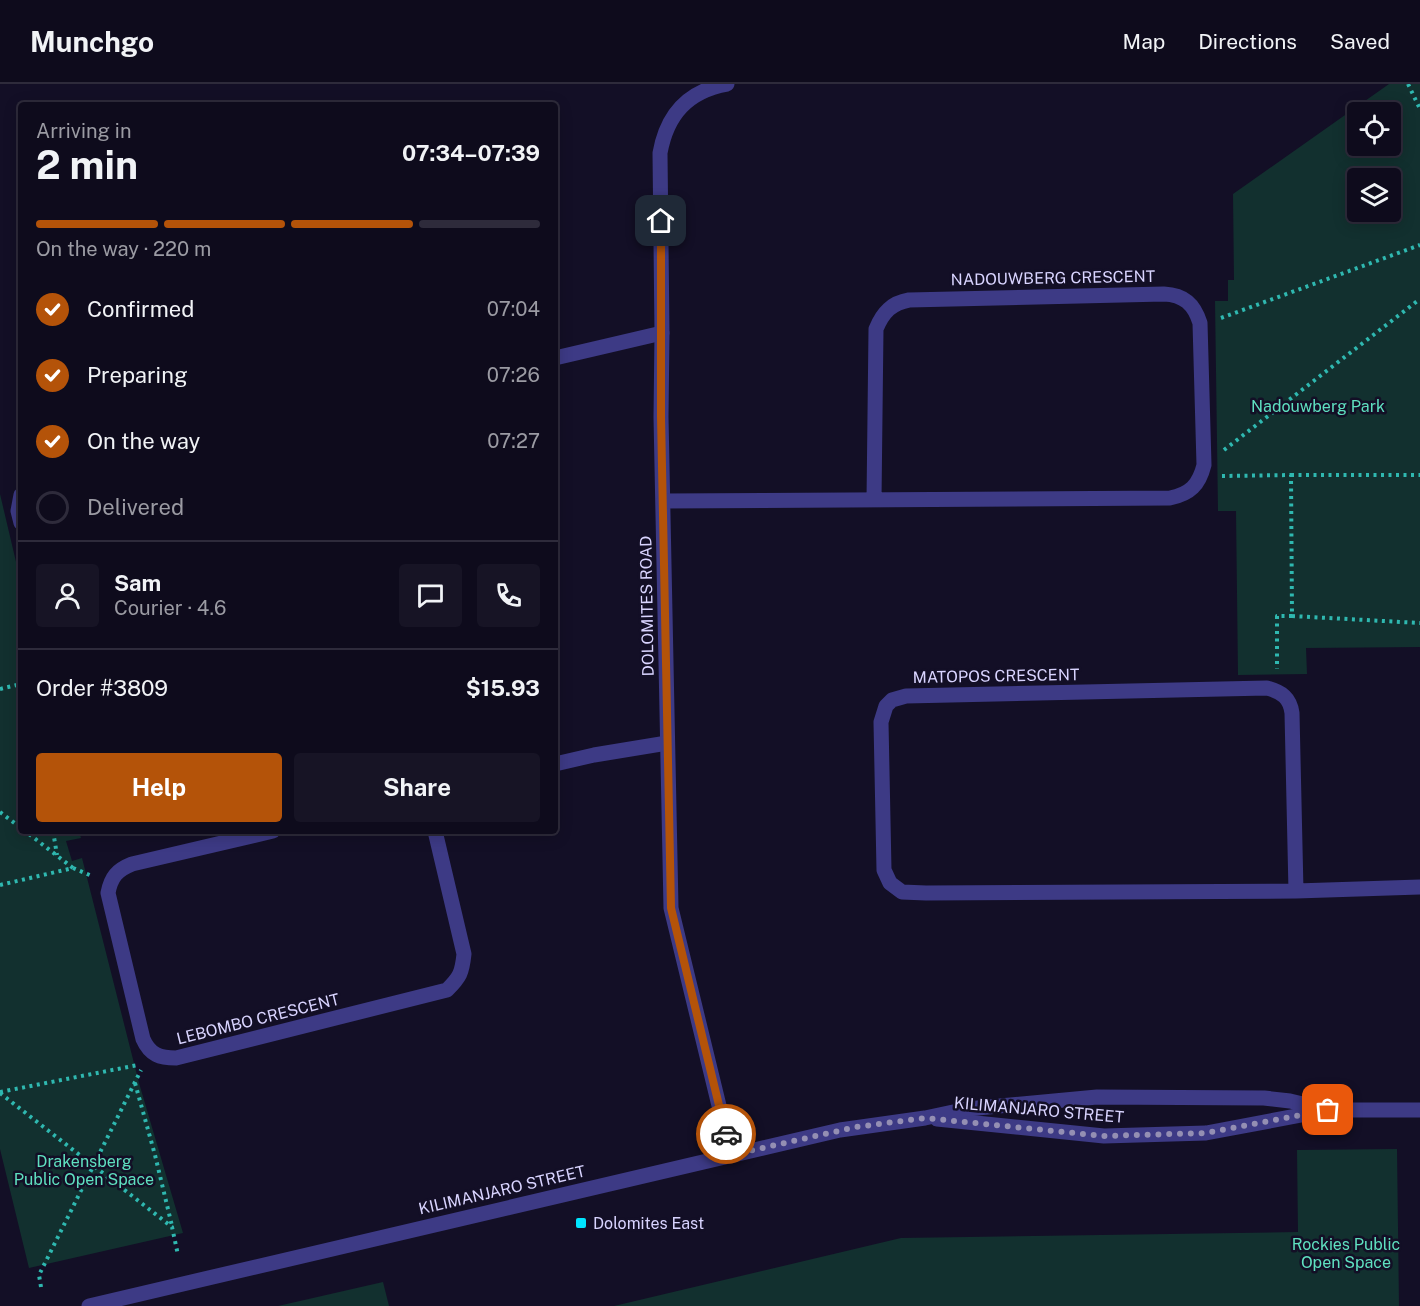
<!DOCTYPE html>
<html lang="en">
<head>
<meta charset="utf-8">
<style>
	:root { --surface:#0e0b1c; --page:#171425; --text:#f1f3f6; --muted:#9b9ba3; --line:#2e2b3b; --accent:#b45309 }
	body { margin:0; font-family:"Public Sans",sans-serif; background:var(--page); color:var(--text); height:100vh; display:flex; flex-direction:column; font-size:22px; white-space:nowrap }
	* { box-sizing:border-box; margin:0 }
	p { font-size:20px; color:var(--muted) }
	.icon { flex:none; width:33px; height:33px; fill:none; stroke:currentColor; stroke-width:2; stroke-linecap:round; stroke-linejoin:round }
	.map { position:relative; flex:1; overflow:hidden }
	.sheet { position:absolute; left:18px; top:18px; width:540px; height:732px; display:flex; flex-direction:column; background:var(--surface); border-radius:6px; box-shadow:0 3px 15px #0003,0 0 0 2px var(--line) }
	.sheet>* { flex:none }
	.controls { position:absolute; left:1347px; top:18px; display:grid; gap:12px }
	.controls a { display:grid; place-items:center; width:54px; height:54px; border-radius:6px; background:var(--surface); box-shadow:0 3px 15px #0003,0 0 0 2px var(--line); font-size:30px }
	.pin { position:absolute; display:grid; place-items:center; width:51px; height:51px; color:#fff; margin:-26px; border-radius:12px; box-shadow:0 3px 9px #0006 }
	.courier { position:absolute; display:grid; place-items:center; width:60px; height:60px; margin:-30px; border:4px solid #b45309; border-radius:50%; background:#fff; color:#222; box-shadow:0 2px 8px #0007 }
	.headline em { font-style:normal; font-weight:700 }
	.headline div { display:flex; flex-direction:column-reverse }
	.headline { display:flex; align-items:center; justify-content:space-between; height:102px; padding:0 18px }
	h1 { font-size:39px; font-weight:700; line-height:45px }
	.bar { display:grid; grid-template-columns:repeat(4,1fr); gap:9px 6px; align-content:center; height:72px; padding:0 18px }
	.bar i { height:8px; border-radius:4px; background:var(--line) }
	.bar .current { background:var(--accent) }
	.bar p { grid-column:span 4 }
	.line { display:flex; align-items:center; gap:15px; padding:0 18px; border-top:2px solid var(--line) }
	.line div { flex:1 }
	.round { display:grid; place-items:center; flex:none; width:63px; height:63px; border-radius:6px; background:var(--page) }
	ol { padding:0 18px; list-style:none }
	li { display:flex; align-items:center; gap:18px; height:66px }
	li p { margin-inline-start:auto }
	li .icon { padding:6px; border-radius:50%; background:var(--accent); color:#fff; stroke-width:4 }
	li:last-child { color:var(--muted) }
	li i { width:33px; height:33px; border:3px solid var(--line); border-radius:50% }
	.action { display:flex; gap:12px; margin-top:auto; padding:12px 18px }
	.action a { flex:1; height:69px; border-radius:6px; background:var(--accent); color:#fff; font-size:24px; font-weight:700; line-height:69px; text-align:center }
	.action a+a { background:var(--page); color:var(--text) }
	header { display:flex; align-items:center; gap:36px; box-sizing:border-box; height:84px; padding:0 30px; background:var(--surface); border-bottom:2px solid var(--line) }
	header strong { font-size:28px }
	nav { display:flex; gap:33px; margin-inline-start:auto; font-size:21px }
	.map>svg:first-child { display:block }
	.green { fill:#12302f; fill-rule:evenodd }
	.lines { fill:none; stroke-linecap:round; stroke-linejoin:round }
	.path { stroke:#2fb8b0; stroke-width:4; stroke-dasharray:3 4.5; stroke-linecap:butt }
	.minor { stroke:#3d3a85; stroke-width:15 }
	.done { stroke:#948fb3; stroke-width:6; stroke-dasharray:0 10.8 }
	.route { stroke:#b45309; stroke-width:8 }
	.poi-dot { fill:#00e5ff; stroke:#130f26; stroke-width:2 }
	.labels { text-anchor:middle; dominant-baseline:central; stroke-width:5; stroke-linejoin:round; paint-order:stroke }
	.street-label { font-size:16px; fill:#d9d4ff; stroke:#130f26 }
	.park-label { font-size:16px; fill:#5fe0c0; stroke:#130f26 }
	.poi-label { font-size:16px; fill:#d9d4ff; stroke:#130f26; text-anchor:start }
</style>
</head>
<body>
<header>
<strong>Munchgo</strong>
<nav><a>Map</a><a>Directions</a><a>Saved</a></nav>
</header>
<div class="map">
<svg width="1420" height="1222" viewBox="0 0 1420 1222">
	<rect width="100%" height="100%" fill="#130f26"/>
	<!-- green -->
	<g class="green">
		<path d="M1389,0H1420V563L1306,564L1307,590L1238,591L1236,427H1218L1215,217H1228V196H1234L1233,110ZM1390,28V62H1358V28ZM1390,94V128H1358V94Z"/>
		<path d="M0,410L21,499V747H79L81,754L66,757L72,777L82,774L139,999L183,1149L29,1184L0,1065Z"/>
		<path d="M1397,1065L1399,1222H614L901,1154L1298,1148L1297,1066Z"/>
		<path d="M383,1198L389,1222H278Z"/>
	</g>
	<g class="lines">
		<!-- path -->
		<g class="path">
			<path d="M1408,0L1420,25"/>
			<path d="M1221,234L1420,161"/>
			<path d="M1224,366L1420,215"/>
			<path d="M1291,391H1420"/>
			<path d="M1222,392L1291,391L1292,532H1277V585"/>
			<path d="M1292,532L1420,539"/>
			<path d="M0,605L21,600"/>
			<path d="M0,728L21,744"/>
			<path d="M53,747L57,771"/>
			<path d="M73,784L92,792"/>
			<path d="M0,801L73,784L25,747"/>
			<path d="M135,999L155,1071L172,1142"/>
			<path d="M0,1008L138,981"/>
			<path d="M0,1009L172,1143L178,1171"/>
			<path d="M41,1203L39,1191L141,986"/>
		</g>
		<!-- minor -->
		<g class="minor">
			<path d="M727,0C688,7 667,30 660,69L662,249L661,333L671,824L731,1071"/>
			<path d="M555,274L662,249"/>
			<path d="M21,411L18,427L21,439"/>
			<path d="M664,417L1170,414C1190,410 1199,401 1204,381L1200,239C1194,220 1184,211 1164,210L909,216C892,219 883,228 876,245L874,416"/>
			<path d="M555,680L594,671L667,659"/>
			<path d="M273,747L132,780C117,786 111,793 108,809L143,955C150,971 160,974 176,974L447,906C460,893 462,889 464,870L435,747"/>
			<path d="M1296,807L1292,629C1290,614 1282,608 1267,604L906,612L892,616L886,622L881,638L884,786L890,799L902,808L926,809L1296,807L1420,803"/>
			<path d="M937,1035L1104,1052L1206,1049L1328,1026H1420"/>
			<path d="M89,1222L840,1046L925,1034L967,1025L1097,1013L1264,1014L1290,1017L1328,1026"/>
		</g>
	</g>
	<g class="lines">
		<!-- done -->
		<path class="done" d="M726,1050L731,1071L856,1043L925,1034L1104,1052L1206,1049L1328,1026"/>
		<!-- route -->
		<path class="route" d="M661,137V333L671,824L726,1050"/>
	</g>
	<!-- markers -->
	<rect class="poi-dot" x="575" y="1133" width="12" height="12" rx="3"/>
	<g class="labels">
		<!-- street labels -->
		<g class="street-label">
			<text transform="translate(1053 194) rotate(-1)">NADOUWBERG CRESCENT</text>
			<text transform="translate(647 522) rotate(-91)">DOLOMITES ROAD</text>
			<text transform="translate(996 592) rotate(-1)">MATOPOS CRESCENT</text>
			<text transform="translate(258 935) rotate(-14)">LEBOMBO CRESCENT</text>
			<text transform="translate(1039 1026) rotate(5)">KILIMANJARO STREET</text>
			<text transform="translate(502 1106) rotate(-13)">KILIMANJARO STREET</text>
		</g>
		<!-- park labels -->
		<g class="park-label">
			<text x="1318" y="322">Nadouwberg Park</text>
			<text x="84" y="1077">Drakensberg<tspan x="84" dy="18">Public Open Space</tspan></text>
			<text x="1346" y="1160">Rockies Public<tspan x="1346" dy="18">Open Space</tspan></text>
		</g>
		<!-- poi labels -->
		<g class="poi-label">
			<text x="593" y="1139">Dolomites East</text>
		</g>
	</g>
</svg>
<div class="controls">
<a><svg class="icon" aria-label="locate" viewBox="0 0 24 24"><circle cx="12" cy="12" r="6"/><path d="M12 2v4M12 18v4M2 12h4M18 12h4"/></svg></a>
<a><svg class="icon" aria-label="layers" viewBox="0 0 24 24"><path d="M12 4l9 5-9 5-9-5zM3 14l9 5 9-5"/></svg></a>
</div>
<div class="pin" style="left:1328px;top:1026px;background:#ea580c"><svg class="icon" aria-label="bag" viewBox="0 0 24 24"><path d="M5 8h14l-1 12H6zM9 8a3 3 0 0 1 6 0"/></svg></div>
<div class="pin" style="left:661px;top:137px;background:#1f2937"><svg class="icon" aria-label="home" viewBox="0 0 24 24"><path d="M3 11l9-7 9 7M6 9v11h12V9"/></svg></div>
<div class="courier" style="left:726px;top:1050px"><svg class="icon" aria-label="car" viewBox="0 0 24 24"><path d="M5 17H2v-5l4-1 3-4h7l3 4 3 1v5h-3M9 17h6M6 11h13"/><circle cx="7" cy="17" r="2"/><circle cx="17" cy="17" r="2"/></svg></div>
<section class="sheet">
<div class="headline"><div><h1>2 min</h1><p>Arriving in</p></div><em>07:34–07:39</em></div>
<div class="bar"><i class="current"></i><i class="current"></i><i class="current"></i><i></i><p>On the way · 220 m</p></div>
<ol>
<li><svg class="icon" aria-label="check" viewBox="0 0 24 24"><path d="M5 12l5 5 9-10"/></svg>Confirmed<p>07:04</p></li>
<li><svg class="icon" aria-label="check" viewBox="0 0 24 24"><path d="M5 12l5 5 9-10"/></svg>Preparing<p>07:26</p></li>
<li><svg class="icon" aria-label="check" viewBox="0 0 24 24"><path d="M5 12l5 5 9-10"/></svg>On the way<p>07:27</p></li>
<li><i></i>Delivered</li>
</ol>
<div class="line" style="height:108px"><a class="round"><svg class="icon" aria-label="person" viewBox="0 0 24 24"><circle cx="12" cy="8" r="4"/><path d="M4 21q1-7 8-7t8 7"/></svg></a><div><b>Sam</b><p>Courier · 4.6</p></div><a class="round"><svg class="icon" aria-label="chat" viewBox="0 0 24 24"><path d="M4 5h16v11H9l-5 4z"/></svg></a><a class="round"><svg class="icon" aria-label="phone" viewBox="0 0 24 24"><path d="M5 4h4l2 5-3 2q2 4 5 5l2-3 5 2v4C11 20 4 13 5 4z"/></svg></a></div>
<div class="line" style="height:78px"><div>Order #3809</div><b>$15.93</b></div>
<div class="action"><a>Help</a><a>Share</a></div>
</section>
</div>
</body>
</html>
